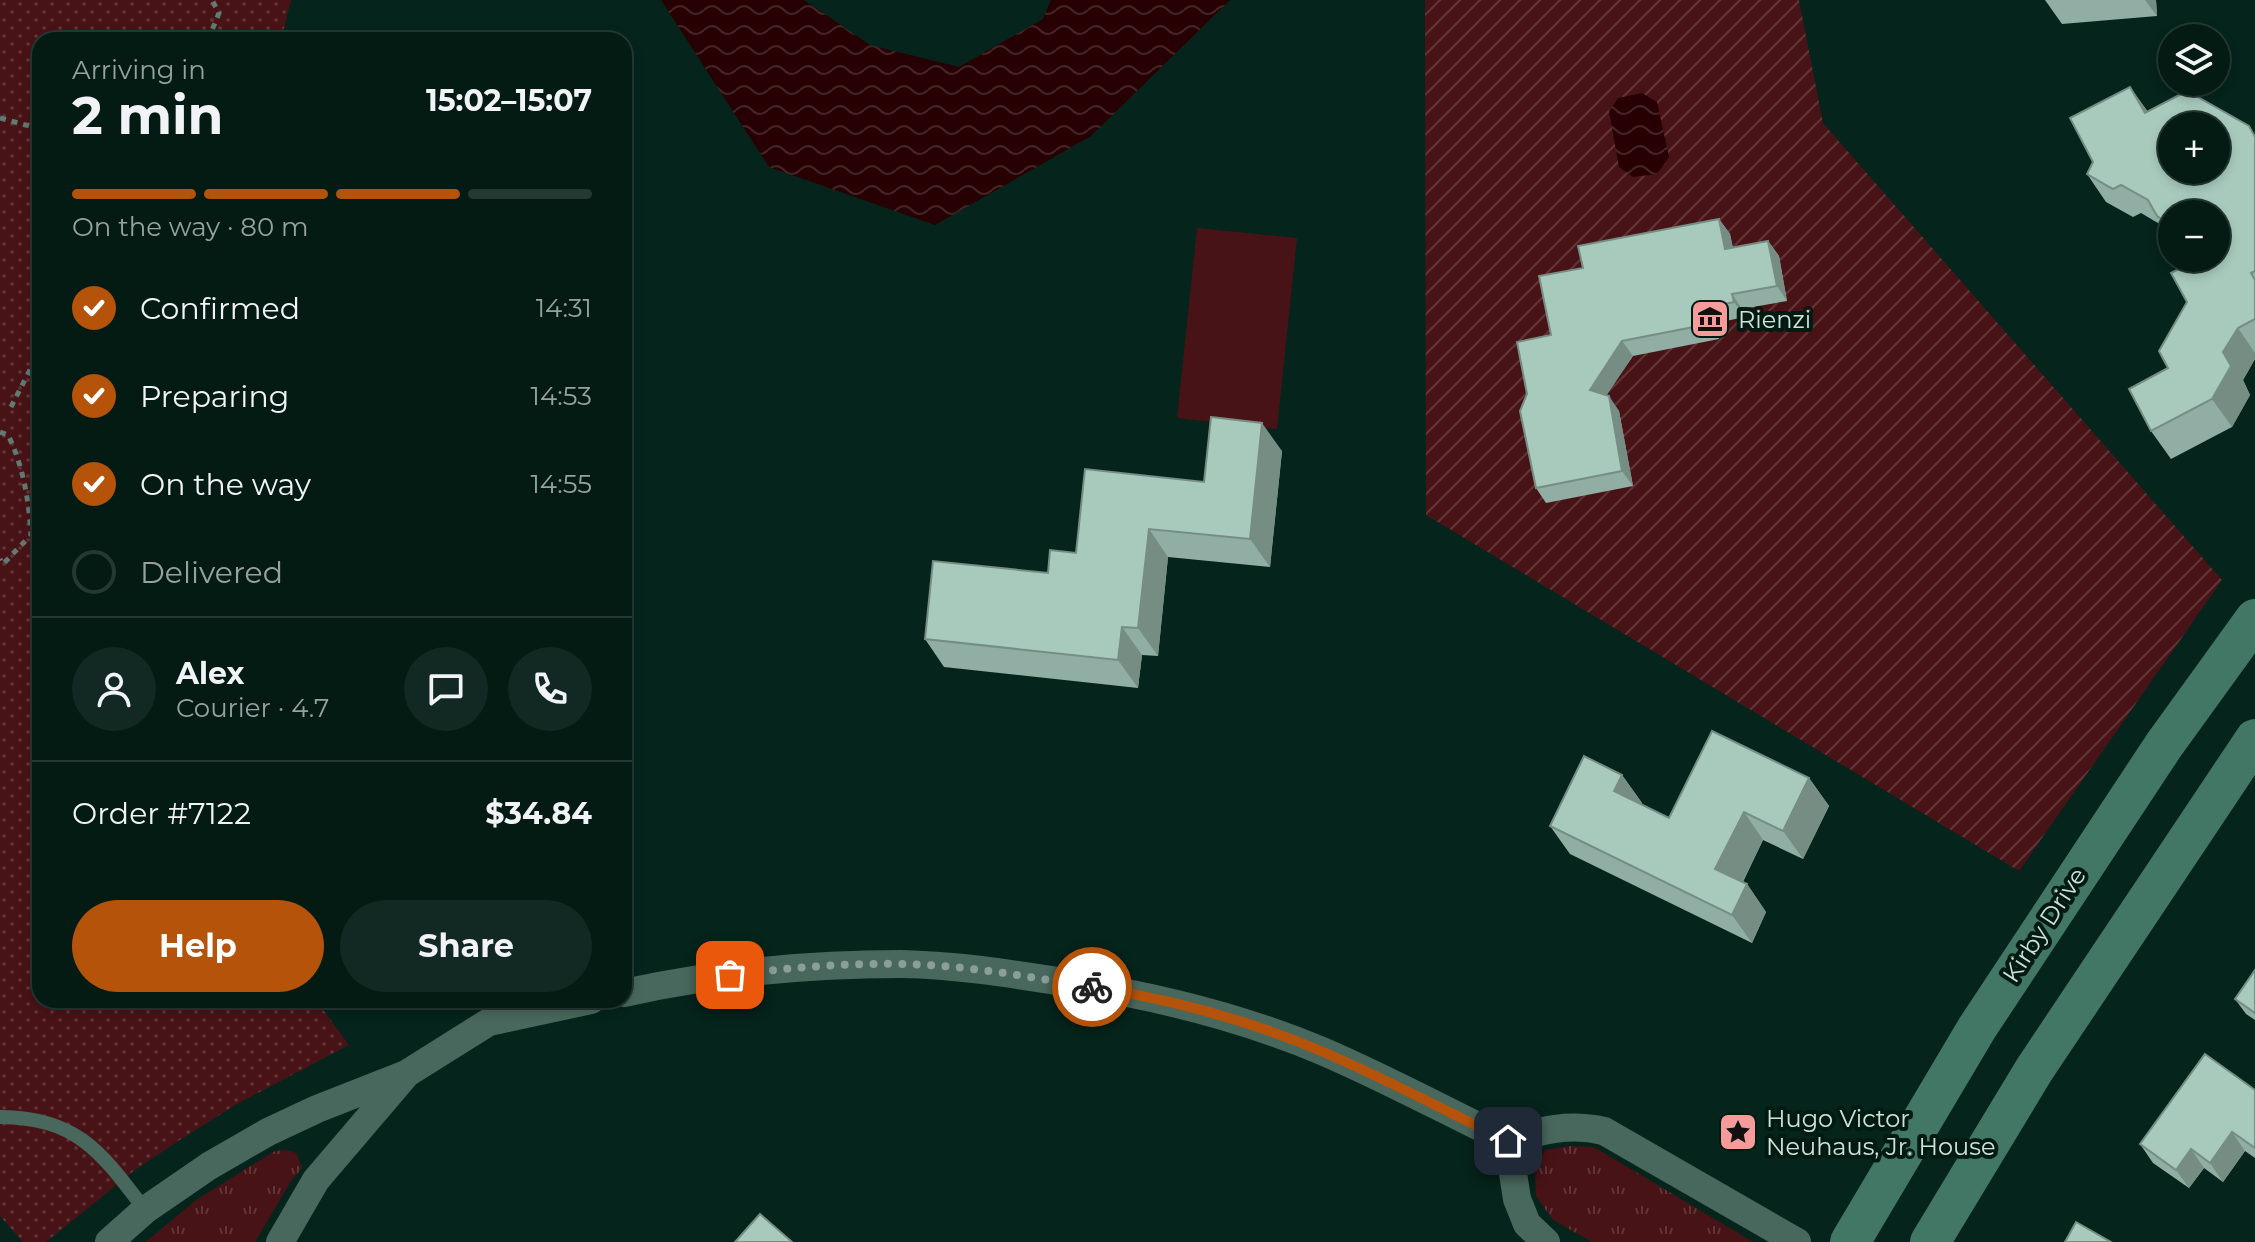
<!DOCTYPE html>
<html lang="en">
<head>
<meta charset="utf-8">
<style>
	:root { --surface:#041b14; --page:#122822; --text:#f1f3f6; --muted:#97a1a0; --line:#253934; --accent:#b45309 }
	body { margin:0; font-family:Montserrat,sans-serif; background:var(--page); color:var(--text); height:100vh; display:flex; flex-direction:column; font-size:30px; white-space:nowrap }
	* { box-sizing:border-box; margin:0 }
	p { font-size:26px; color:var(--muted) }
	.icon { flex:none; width:44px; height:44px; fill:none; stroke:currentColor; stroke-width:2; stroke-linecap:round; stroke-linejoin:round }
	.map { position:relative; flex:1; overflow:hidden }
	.panel { position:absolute; left:32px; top:32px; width:600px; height:976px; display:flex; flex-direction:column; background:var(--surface); border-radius:24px; box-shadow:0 4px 12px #0003,0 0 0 2px var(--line) }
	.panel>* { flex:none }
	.fabs { position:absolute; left:2158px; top:24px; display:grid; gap:16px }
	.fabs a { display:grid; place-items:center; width:72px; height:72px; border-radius:50%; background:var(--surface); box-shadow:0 4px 12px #0003,0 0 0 2px var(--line); font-size:40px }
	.pin { position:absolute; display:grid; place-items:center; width:68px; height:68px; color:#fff; margin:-34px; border-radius:16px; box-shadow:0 4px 12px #0006 }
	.courier { position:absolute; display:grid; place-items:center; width:80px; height:80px; margin:-40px; border:6px solid #b45309; border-radius:50%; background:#fff; color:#222; box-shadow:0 2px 10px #0007 }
	.summary em { font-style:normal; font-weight:700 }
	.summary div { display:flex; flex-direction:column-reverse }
	.summary { display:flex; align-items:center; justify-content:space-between; height:136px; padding:0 40px }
	h1 { font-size:52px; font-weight:700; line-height:60px }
	.bar { display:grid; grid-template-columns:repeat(4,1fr); gap:12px 8px; align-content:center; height:96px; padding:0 40px }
	.bar i { height:10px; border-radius:6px; background:var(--line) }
	.bar .current { background:var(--accent) }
	.bar p { grid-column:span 4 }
	.line { display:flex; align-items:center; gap:20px; padding:0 40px; border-top:2px solid var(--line) }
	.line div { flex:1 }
	.round { display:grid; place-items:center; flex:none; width:84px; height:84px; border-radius:42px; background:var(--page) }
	ol { padding:0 40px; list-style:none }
	li { display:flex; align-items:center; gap:24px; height:88px }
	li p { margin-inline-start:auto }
	li .icon { padding:8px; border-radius:50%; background:var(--accent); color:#fff; stroke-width:4 }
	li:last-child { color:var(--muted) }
	li i { width:44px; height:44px; border:4px solid var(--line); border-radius:50% }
	.action { display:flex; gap:16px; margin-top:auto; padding:16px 40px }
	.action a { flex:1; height:92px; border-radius:48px; background:var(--accent); color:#fff; font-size:32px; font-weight:700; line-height:92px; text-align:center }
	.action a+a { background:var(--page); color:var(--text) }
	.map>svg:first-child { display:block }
	.grass { fill:url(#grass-tufts) }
	.park { fill:url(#park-dots) }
	.garden { fill:url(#garden-furrows) }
	.pitch { fill:#481317 }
	.water { fill:url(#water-waves) }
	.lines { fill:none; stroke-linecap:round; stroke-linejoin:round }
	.path { stroke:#617a72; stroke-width:5; stroke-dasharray:6 6; stroke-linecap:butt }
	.service { stroke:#49685d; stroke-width:14 }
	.minor { stroke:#49685d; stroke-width:28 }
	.secondary { stroke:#427766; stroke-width:40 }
	.wall { fill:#90aea3 }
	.shaded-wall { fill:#768d84 }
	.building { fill:#a8cabd; stroke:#768d84; stroke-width:2; fill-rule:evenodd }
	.done { stroke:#899f97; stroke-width:8; stroke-dasharray:0 14.4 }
	.route { stroke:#b45309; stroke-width:10 }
	.labels { text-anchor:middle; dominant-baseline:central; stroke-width:8; stroke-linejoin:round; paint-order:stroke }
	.poi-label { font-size:24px; fill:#d0e1da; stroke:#001b12; text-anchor:start }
	.street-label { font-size:24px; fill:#d0e1da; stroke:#001b12 }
</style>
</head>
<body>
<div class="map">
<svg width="2255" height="1242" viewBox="0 0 2255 1242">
	<defs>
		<pattern id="grass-tufts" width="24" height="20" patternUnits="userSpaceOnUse" patternTransform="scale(2)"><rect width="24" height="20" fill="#481317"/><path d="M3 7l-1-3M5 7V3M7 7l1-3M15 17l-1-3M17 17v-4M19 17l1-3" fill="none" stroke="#613538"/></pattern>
		<pattern id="park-dots" width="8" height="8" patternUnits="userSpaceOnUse" patternTransform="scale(2)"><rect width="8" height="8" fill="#481317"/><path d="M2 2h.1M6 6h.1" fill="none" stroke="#613538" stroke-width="1.8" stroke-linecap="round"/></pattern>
		<pattern id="garden-furrows" width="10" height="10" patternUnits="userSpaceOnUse" patternTransform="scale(2)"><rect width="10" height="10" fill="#481317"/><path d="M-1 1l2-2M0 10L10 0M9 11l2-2" fill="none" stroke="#613538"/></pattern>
		<pattern id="water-waves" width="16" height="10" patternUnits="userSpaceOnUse" patternTransform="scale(2)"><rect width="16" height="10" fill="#270003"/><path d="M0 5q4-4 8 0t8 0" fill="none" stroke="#452527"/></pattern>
	</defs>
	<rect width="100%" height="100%" fill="#05241b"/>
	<!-- grass -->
	<g class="grass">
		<path d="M1570,1146L1594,1147L1753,1242H1592L1553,1220L1536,1196L1535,1166L1545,1150Z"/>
		<path d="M286,1150L296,1153L302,1168L291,1181L255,1242H146L196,1200L275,1151Z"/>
	</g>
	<!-- park -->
	<path class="park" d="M0,0H291L281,40H40V1000H316L349,1045L237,1104L183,1138L135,1170L46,1242H23L0,1216Z"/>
	<!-- garden -->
	<path class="garden" d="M1425,0H1799L1823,123L2222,580L2019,871L1426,515Z"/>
	<!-- pitch -->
	<path class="pitch" d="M1197,228L1297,238L1277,429L1177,418Z"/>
	<!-- water -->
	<g class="water">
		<path d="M661,0H804L870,45L959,67L1043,19L1051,0H1230L1091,136L935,225L769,167Z"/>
		<path d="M1642,93L1657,102L1669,157L1657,174L1633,177L1619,167L1609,111L1618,98Z"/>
	</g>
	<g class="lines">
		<!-- path -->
		<g class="path">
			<path d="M208,40L219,13L212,0"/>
			<path d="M0,118L40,129"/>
			<path d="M11,407L34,362L40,308"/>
			<path d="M0,432L8,435C23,465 29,501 31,535L3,564L0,559"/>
		</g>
		<!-- service -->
		<path class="service" d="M0,1117C78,1118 101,1152 145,1210"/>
		<!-- minor -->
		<g class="minor">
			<path d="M624,993C715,973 808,964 901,964C960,965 1019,975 1076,984C1160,997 1243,1018 1322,1051C1385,1078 1446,1111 1508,1141C1541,1130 1569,1123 1604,1131L1797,1242"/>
			<path d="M1508,1141L1517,1199L1527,1224L1546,1242"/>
			<path d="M109,1242L145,1210L209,1166L268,1132L317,1109L406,1074L489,1022L591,1000"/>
			<path d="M280,1242L316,1180L403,1078"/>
		</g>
		<!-- secondary -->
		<g class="secondary">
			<path d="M1850,1242L1977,1028L2164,745L2255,619"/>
			<path d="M1930,1242L2034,1070L2255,739"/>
		</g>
	</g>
	<!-- wall -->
	<g class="wall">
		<path d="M2045,0H2156L2157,16L2062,24Z"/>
		<path d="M2130,87L2148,112L2249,126L2255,135V359L2243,380L2250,395L2232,427L2171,459L2151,431L2168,368L2216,258V214H2172V238L2163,226L2141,213L2133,217L2106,202L2087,174Z"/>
		<path d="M1719,219L1730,234L1733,248L1768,241L1779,256L1787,301L1742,309L1745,317L1716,323L1719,339L1633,356L1606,395L1619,411L1633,486L1546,503L1536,488L1551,335L1583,268Z"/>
		<path d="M1282,451L1270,567L1168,557L1158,656L1142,655L1138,688L944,667L925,639L1048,573L1076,553L1204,482Z"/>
		<path d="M1622,775L1642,803L1641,804L1669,818L1809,778L1829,806L1803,859L1763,840L1743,882L1747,884L1766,912L1752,943L1570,854L1550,826Z"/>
		<path d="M2255,970V1020L2246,1014L2235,999Z"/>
		<path d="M2255,1090V1158L2245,1151L2223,1182L2204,1168L2189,1188L2153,1163L2140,1144Z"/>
	</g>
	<!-- shaded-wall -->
	<g class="shaded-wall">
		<path d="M2145,0H2156L2157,16Z"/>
		<path d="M2130,87L2150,115L2145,113Z"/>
		<path d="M1719,219L1730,234L1736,264L1725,249Z"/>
		<path d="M1768,241L1779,256L1787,301L1777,286Z"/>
		<path d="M1732,294L1742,309L1745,317L1734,302Z"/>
		<path d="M1706,308L1716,323L1719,339L1709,324Z"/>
		<path d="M2238,328L2255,353V359L2243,380L2250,395L2232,427L2212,399L2223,352Z"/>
		<path d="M1622,341L1633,356L1600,405L1590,390Z"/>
		<path d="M1609,396L1619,411L1633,486L1622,471Z"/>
		<path d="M1262,423L1282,451L1270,567L1250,539Z"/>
		<path d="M1149,529L1168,557L1158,656L1138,628Z"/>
		<path d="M1122,627L1142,655L1138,688L1118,660Z"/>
		<path d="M1622,775L1642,803L1633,819L1614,791Z"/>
		<path d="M1809,778L1829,806L1803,859L1783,831Z"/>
		<path d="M1744,812L1763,840L1735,897L1715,869Z"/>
		<path d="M1747,884L1766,912L1752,943L1732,915Z"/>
		<path d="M2232,1132L2245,1151L2223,1182L2210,1163Z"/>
		<path d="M2191,1149L2204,1168L2189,1188L2176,1170Z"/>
	</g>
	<!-- building -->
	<g class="building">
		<path d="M2130,87L2145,113L2187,91L2249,126L2255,137V271L2251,273L2255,280V319L2238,328L2223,352L2231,366L2212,399L2151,431L2129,389L2168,368L2159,351L2187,302L2171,273L2201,258H2216V214H2172V225L2157,216L2148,200L2121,185L2113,189L2087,174L2093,162L2070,118ZM2172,126H2216V170H2172Z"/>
		<path d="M1719,219L1725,249L1768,241L1777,286L1732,294L1734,302L1706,308L1709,324L1622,341L1590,390L1609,396L1622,471L1536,488L1520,411L1527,394L1517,342L1551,335L1539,276L1583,268L1578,246Z"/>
		<path d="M1211,417L1262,423L1250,539L1149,529L1138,628L1122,627L1118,660L925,639L933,561L1048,573L1050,550L1076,553L1085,469L1204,482Z"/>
		<path d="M1712,731L1809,778L1783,831L1744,812L1715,869L1747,884L1732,915L1550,826L1584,756L1622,775L1614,791L1669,818Z"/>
		<path d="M2255,970V1013L2235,999Z"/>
		<path d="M2205,1054L2255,1090V1148L2232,1132L2210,1163L2191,1149L2176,1170L2140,1144Z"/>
		<path d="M760,1214L792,1242H735Z"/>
		<path d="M2076,1222L2111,1242H2065Z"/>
	</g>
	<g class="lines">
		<!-- done -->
		<path class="done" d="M730,975C787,968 845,963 902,964C966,965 1029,977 1092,987"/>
		<!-- route -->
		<path class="route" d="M1092,987C1170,999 1248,1020 1321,1051C1384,1078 1446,1111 1508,1141"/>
	</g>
	<!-- icons -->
	<defs>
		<symbol id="museum-square" viewBox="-11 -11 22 22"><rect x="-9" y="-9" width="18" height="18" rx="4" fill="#f59b9a" stroke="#001b12"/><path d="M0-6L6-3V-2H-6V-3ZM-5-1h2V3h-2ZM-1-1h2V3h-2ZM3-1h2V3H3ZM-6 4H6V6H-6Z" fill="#111"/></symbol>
		<symbol id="sight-square" viewBox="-11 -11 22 22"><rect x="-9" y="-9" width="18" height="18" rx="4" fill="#f59b9a" stroke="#001b12"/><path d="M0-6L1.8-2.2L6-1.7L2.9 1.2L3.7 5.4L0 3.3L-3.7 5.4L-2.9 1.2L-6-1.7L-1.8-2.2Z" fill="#111"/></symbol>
	</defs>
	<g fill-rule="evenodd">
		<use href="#museum-square" x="1688" y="297" width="44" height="44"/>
		<use href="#sight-square" x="1716" y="1110" width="44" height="44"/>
	</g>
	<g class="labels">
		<!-- poi labels -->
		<g class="poi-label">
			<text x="1738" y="319">Rienzi</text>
			<text x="1766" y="1118">Hugo Victor<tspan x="1766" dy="28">Neuhaus, Jr. House</tspan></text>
		</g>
		<!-- street labels -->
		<g class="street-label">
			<text transform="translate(2044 925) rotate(-57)">Kirby Drive</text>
		</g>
	</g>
</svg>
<div class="fabs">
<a><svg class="icon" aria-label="layers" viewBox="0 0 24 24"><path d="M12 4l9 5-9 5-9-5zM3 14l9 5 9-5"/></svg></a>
<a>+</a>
<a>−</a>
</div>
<div class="pin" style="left:730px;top:975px;background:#ea580c"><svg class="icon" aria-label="bag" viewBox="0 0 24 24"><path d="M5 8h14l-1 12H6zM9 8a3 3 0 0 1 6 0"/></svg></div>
<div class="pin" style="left:1508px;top:1141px;background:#1f2937"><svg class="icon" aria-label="home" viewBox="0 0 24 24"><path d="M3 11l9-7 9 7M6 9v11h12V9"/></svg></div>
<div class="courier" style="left:1092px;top:987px"><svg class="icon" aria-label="bike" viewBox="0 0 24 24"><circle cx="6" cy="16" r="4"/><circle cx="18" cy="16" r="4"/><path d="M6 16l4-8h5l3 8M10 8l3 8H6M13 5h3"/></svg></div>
<section class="panel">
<div class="summary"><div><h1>2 min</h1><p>Arriving in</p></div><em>15:02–15:07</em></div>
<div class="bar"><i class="current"></i><i class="current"></i><i class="current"></i><i></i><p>On the way · 80 m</p></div>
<ol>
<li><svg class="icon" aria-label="check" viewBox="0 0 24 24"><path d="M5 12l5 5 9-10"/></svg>Confirmed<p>14:31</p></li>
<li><svg class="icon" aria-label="check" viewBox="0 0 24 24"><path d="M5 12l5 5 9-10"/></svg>Preparing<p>14:53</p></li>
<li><svg class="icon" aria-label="check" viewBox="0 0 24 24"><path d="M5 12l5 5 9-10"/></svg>On the way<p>14:55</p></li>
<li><i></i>Delivered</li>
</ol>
<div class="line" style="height:144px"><a class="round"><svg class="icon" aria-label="person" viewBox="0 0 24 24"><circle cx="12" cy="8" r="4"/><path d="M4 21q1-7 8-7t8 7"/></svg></a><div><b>Alex</b><p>Courier · 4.7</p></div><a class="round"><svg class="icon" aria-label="chat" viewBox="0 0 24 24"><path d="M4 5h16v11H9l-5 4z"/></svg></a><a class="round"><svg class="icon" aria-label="phone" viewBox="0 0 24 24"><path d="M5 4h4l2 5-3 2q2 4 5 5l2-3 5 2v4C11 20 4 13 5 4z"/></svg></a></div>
<div class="line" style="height:104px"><div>Order #7122</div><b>$34.84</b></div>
<div class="action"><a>Help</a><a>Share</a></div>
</section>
</div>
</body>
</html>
